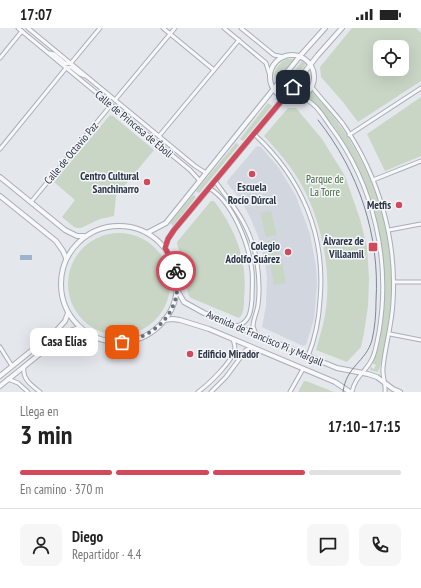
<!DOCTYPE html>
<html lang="es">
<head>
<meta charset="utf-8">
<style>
	:root { --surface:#fff; --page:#f6f6f6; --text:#222; --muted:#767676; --line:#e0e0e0; --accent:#d1495b }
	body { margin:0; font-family:"PT Sans Narrow",sans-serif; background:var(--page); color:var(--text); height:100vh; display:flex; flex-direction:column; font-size:15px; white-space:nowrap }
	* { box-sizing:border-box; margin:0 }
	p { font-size:13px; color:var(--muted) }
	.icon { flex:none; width:22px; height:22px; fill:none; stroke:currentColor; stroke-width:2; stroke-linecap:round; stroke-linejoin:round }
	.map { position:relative; height:364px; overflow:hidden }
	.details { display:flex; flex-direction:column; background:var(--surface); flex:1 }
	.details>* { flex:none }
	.fabs { position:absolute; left:373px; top:12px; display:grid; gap:8px }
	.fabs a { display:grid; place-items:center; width:36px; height:36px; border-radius:8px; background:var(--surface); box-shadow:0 4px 16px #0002; font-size:20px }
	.pin { position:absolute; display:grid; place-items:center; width:34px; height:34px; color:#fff; margin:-17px; border-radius:8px; box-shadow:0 2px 6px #0006 }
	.courier { position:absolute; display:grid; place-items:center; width:40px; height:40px; margin:-20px; border:3px solid #d1495b; border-radius:50%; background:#fff; color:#222; box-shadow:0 1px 5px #0007 }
	.bubble { position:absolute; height:28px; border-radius:8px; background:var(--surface); box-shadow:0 4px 16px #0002; font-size:13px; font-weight:800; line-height:28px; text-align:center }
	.head em { font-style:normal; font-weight:800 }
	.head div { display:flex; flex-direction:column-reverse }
	.head { display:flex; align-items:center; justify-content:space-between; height:68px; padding:0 20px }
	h1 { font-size:26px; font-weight:800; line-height:30px }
	.bar { display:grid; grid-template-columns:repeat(4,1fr); gap:6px 4px; align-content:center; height:48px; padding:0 20px }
	.bar i { height:5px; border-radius:3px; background:var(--line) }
	.bar .active { background:var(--accent) }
	.bar p { grid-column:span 4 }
	.line { display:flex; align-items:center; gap:10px; padding:0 20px; border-top:1px solid var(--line) }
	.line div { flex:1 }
	.round { display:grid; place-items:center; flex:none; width:42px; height:42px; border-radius:8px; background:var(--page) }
	.status { display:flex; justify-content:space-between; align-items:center; height:28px; padding:0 20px; background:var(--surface); direction:ltr }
	.status svg { height:11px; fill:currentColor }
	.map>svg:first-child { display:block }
	.built { fill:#d2d6de }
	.green { fill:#c9d6c5; fill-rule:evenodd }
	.water { fill:#9fb4cc }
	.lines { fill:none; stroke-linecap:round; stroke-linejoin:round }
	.minor-casing { stroke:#a9aeb7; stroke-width:5 }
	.tertiary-casing { stroke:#a9aeb7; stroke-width:6 }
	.minor { stroke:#f7f8fa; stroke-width:3 }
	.tertiary { stroke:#f7f8fa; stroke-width:4 }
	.tram { stroke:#7d8696; stroke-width:1 }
	.done { stroke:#6c737f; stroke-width:4; stroke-dasharray:0 7.2 }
	.route { stroke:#d1495b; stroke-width:5 }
	.poi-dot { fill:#d1495b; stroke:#f4f6f9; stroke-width:1.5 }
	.labels { text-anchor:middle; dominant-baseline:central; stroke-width:3; stroke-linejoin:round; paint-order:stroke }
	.street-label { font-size:11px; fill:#2b3445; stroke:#f4f6f9 }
	.poi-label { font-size:11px; font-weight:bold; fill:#2b3445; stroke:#f4f6f9; text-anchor:end }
	.park-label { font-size:11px; fill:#3f6138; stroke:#f4f6f9 }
</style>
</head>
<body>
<div class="status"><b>17:07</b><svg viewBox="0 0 49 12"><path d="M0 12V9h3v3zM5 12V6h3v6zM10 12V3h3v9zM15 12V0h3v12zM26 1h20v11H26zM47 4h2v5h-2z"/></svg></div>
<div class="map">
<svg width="421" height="364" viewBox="0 0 421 364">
	<rect width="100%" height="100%" fill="#e4e7ec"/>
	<!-- built -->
	<path class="built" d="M259,118L261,119L279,140L296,168L310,206L316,239L317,257L314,291L306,317L303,318L262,299L266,278L267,249L264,229L258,208L250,189L240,171L227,155L228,152L256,119Z"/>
	<!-- green -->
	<g class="green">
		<path d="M352,0H416L421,5V53L358,94L343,74L321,49L320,39ZM380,19H402V41H380Z"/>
		<path d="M287,31H294L275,55C272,44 277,36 287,31Z"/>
		<path d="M302,33L306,36L283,65L279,62Z"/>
		<path d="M309,44C310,57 304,67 290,67Z"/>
		<path d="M312,64C372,126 402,211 388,297C386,312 384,330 378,344L370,342V339L374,341L376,337L372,335C381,318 383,295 384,276C387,209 369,144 328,91C322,83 315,76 308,68Z"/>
		<path d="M421,69V128L385,143L367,106Z"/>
		<path d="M268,75L272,78L243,113L240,111Z"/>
		<path d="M288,80H296L322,111L345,148L360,191L367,219L369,250L368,278L364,305L361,319L347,334L316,322C319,310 323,299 325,287C333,241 320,184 295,146C286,132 275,120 264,108Z"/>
		<path d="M110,87L113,88L154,122L116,168L114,188L100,191L81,200H77L74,199L62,189L75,172L54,154Z"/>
		<path d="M236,115L239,117L199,165L196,163Z"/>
		<path d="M193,167L196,169L173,198L170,195Z"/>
		<path d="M211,173H214C236,202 248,233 244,270C244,277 244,286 239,290L191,270C185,265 188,253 187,245C185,236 177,221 177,214Z"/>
		<path d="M271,183L277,207L266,209L260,185Z"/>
		<circle cx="119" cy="256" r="51"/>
		<path d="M276,211L279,228L269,230L265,214Z"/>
		<path d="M282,233L286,255L274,257L270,235Z"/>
		<path d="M304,353H306L334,364H298Z"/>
	</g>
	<!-- water -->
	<rect class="water" x="20" y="227" width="12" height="5"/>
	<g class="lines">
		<defs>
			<g id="minor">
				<path d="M18,0L190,142L200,153"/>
				<path d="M28,0L195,138L206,145"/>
				<path d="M163,0L214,42"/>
				<path d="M224,0L266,35L270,48"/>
				<path d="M241,0L274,27L284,29"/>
				<path d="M50,25L54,26L66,36L71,35L100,0"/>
				<path d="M0,30L22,3"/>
				<path d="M312,59C322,72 333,83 343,96C379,148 397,212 393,274C392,297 385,318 383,340C382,348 386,356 385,364"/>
				<path d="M300,69C315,74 321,85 330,98C374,156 391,233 379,304C377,313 376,323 372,331C366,344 355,348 352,364"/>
				<path d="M115,72L175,0"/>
				<path d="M254,106C302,150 326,207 320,272C319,291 315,311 308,328"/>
				<path d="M349,107L421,60"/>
				<path d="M159,108L239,12"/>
				<path d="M0,121L66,40L71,39L80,46L85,48"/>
				<path d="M373,152L421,133"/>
				<path d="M215,153C235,180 251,199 257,234C259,248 260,263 258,277C257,284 253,292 253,298C254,302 255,304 257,307"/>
				<path d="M209,160C233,174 249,216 252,243C253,252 252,262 252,271C251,283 250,294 237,298"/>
				<path d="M31,174L111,77"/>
				<path d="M389,202L421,196"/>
				<path d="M394,254H421"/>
				<path d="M390,306L421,312"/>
				<path d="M0,319L12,338"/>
				<path d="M24,339C22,351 31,357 40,364"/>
				<path d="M8,351L18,355L28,364"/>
				<path d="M198,364C209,356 232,334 235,321C235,317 234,315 233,311"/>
				<path d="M211,364L226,349L246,322L252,320"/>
				<path d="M290,364L303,341"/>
			</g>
			<g id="tertiary">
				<circle cx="292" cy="49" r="22"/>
				<path d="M0,149L65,202L77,208H84"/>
				<path d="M0,168L56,213L63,223L66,230"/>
				<circle cx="119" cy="256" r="58"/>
				<path d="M147,205L166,195L300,28L325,0"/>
				<path d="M165,220L168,211L174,202L284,70L318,27L342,0"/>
				<path d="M177,262L184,274L204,285L337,340L368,346L377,349L393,361L400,364"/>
				<path d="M164,292L173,291L180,292L209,301L335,354L350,364"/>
				<path d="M0,348L57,302L65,293L68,285"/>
				<path d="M0,358L62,308L67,304L79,300"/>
			</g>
		</defs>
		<!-- minor casing -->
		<use href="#minor" class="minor-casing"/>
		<!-- tertiary casing -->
		<use href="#tertiary" class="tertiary-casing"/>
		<!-- minor -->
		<use href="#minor" class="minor"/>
		<!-- tertiary -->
		<use href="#tertiary" class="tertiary"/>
		<!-- tram -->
		<path class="tram" d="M318,92C359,144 380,207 376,273C376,286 375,299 372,312C366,334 346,338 343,364"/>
	</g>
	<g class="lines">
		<!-- done -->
		<path class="done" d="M122,314C158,309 184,280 176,243"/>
		<!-- route -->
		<path class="route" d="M176,243L172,232L165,220L168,211L174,202L293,59"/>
	</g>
	<!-- markers -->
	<g class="poi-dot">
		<circle cx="252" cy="146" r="4"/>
		<circle cx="147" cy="154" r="4"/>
		<circle cx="399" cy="177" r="4"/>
		<rect x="368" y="214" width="10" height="10" rx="2"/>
		<circle cx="288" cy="224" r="4"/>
		<circle cx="190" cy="326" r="4"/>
	</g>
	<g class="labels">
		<!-- street labels -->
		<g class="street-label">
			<text transform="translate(134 96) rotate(40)">Calle de Princesa de Éboli</text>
			<text transform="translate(71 125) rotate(-50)">Calle de Octavio Paz</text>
			<text transform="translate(265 310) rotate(23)">Avenida de Francisco Pi y Margall</text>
		</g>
		<!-- poi labels -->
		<g class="poi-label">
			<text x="139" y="148">Centro Cultural<tspan x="139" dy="13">Sanchinarro</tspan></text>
			<text x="252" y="159" text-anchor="middle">Escuela<tspan x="252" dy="13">Rocío Dúrcal</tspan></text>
			<text x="391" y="177">Metfis</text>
			<text x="364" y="213">Álvarez de<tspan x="364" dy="13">Villaamil</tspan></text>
			<text x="280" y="218">Colegio<tspan x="280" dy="13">Adolfo Suárez</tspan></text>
			<text x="198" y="326" text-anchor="start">Edificio Mirador</text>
		</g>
		<!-- park labels -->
		<g class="park-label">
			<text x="325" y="151">Parque de<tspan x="325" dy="13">La Torre</tspan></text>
		</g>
	</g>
</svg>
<div class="fabs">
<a><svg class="icon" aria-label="locate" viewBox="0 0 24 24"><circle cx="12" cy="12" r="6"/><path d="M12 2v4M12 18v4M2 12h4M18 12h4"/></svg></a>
</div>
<div class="pin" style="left:122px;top:314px;background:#ea580c"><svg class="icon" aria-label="bag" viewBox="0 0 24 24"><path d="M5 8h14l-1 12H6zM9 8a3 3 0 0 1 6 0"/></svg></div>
<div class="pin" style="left:293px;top:59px;background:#1f2937"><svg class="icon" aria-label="home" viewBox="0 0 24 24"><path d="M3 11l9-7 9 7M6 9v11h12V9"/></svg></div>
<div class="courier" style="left:176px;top:243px"><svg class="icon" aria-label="bike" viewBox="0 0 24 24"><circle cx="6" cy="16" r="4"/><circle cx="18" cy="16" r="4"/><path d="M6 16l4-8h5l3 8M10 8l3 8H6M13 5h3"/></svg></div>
<div class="bubble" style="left:30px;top:300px;width:68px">Casa Elías</div>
</div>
<section class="details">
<div class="head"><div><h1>3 min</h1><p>Llega en</p></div><em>17:10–17:15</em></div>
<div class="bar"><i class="active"></i><i class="active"></i><i class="active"></i><i></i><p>En camino · 370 m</p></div>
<div class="line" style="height:72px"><a class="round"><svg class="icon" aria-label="person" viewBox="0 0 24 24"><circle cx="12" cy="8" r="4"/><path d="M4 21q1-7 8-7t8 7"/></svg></a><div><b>Diego</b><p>Repartidor · 4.4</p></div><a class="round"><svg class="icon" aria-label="chat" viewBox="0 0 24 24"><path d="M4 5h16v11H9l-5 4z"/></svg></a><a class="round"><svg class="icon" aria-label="phone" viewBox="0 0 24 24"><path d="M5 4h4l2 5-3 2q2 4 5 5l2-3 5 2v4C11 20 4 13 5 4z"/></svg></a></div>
</section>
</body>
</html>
